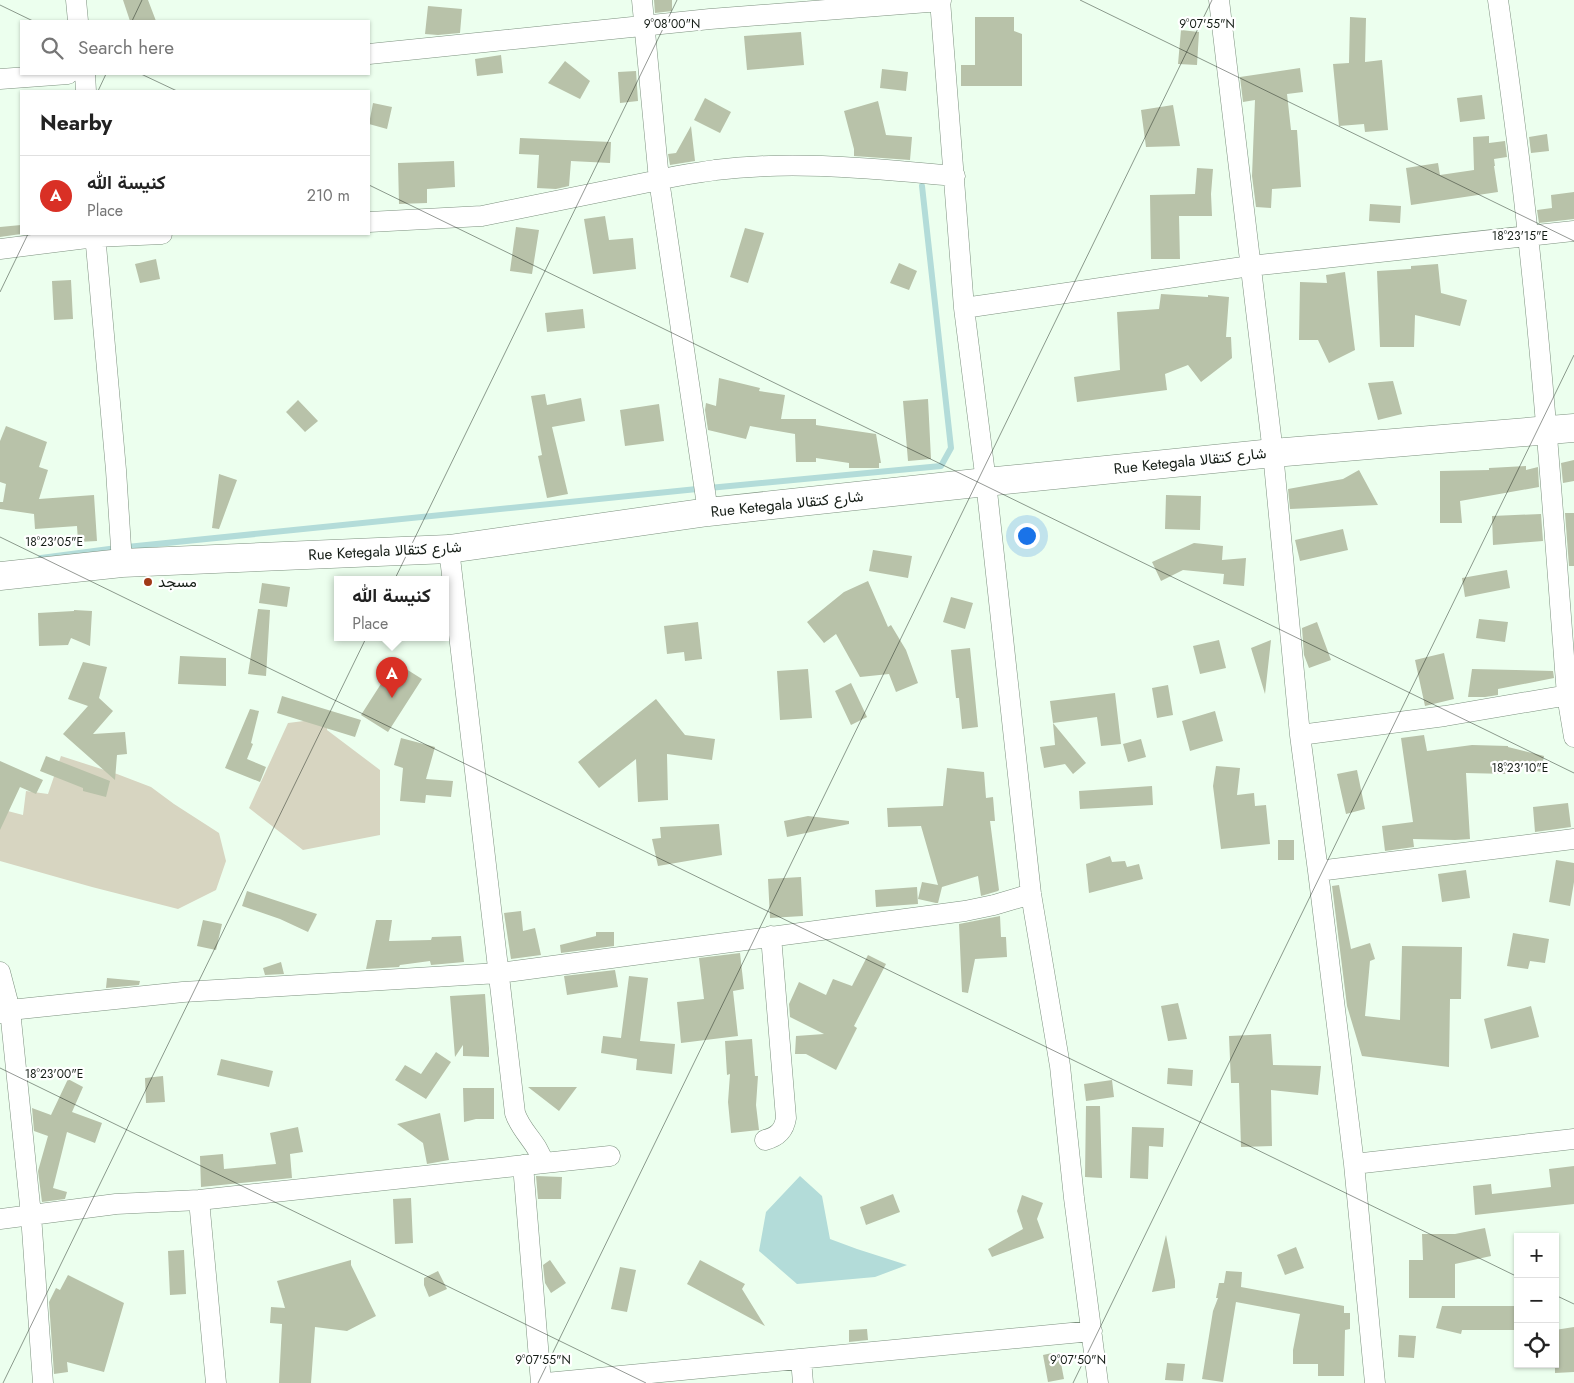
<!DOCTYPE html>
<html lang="en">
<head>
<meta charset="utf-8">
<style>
	body { margin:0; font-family:Jost,Vazirmatn,sans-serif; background:#f6f6f6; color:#222 }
	.controls { position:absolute; right:15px; bottom:15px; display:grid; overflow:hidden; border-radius:0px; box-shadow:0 1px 4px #0004 }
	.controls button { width:45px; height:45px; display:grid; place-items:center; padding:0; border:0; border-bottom:1px solid #e0e0e0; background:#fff; color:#222; font:25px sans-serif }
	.you { position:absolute; left:1026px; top:535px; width:18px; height:18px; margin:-12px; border:4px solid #fff; border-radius:50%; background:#1a73e8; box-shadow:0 0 0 8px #1a73e833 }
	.badge { display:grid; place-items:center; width:32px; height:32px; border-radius:50%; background:#d93025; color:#fff; font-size:16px; font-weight:700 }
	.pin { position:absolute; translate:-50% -41px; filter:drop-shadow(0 1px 2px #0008) }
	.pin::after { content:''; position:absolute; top:26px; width:18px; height:15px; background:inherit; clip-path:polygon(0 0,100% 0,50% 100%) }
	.popup { position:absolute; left:334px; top:576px; width:115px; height:65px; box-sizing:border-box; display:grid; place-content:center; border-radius:0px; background:#fff; filter:drop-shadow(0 1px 4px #0005); font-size:16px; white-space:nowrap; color:#767676 }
	.popup b { font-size:19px; color:#222 }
	.popup::after { content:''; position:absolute; left:50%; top:100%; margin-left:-10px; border:10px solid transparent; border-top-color:#fff }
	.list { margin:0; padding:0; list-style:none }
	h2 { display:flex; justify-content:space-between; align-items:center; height:65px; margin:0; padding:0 20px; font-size:21px }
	h2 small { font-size:16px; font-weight:400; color:#767676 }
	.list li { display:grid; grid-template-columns:32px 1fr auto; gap:15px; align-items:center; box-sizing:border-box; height:80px; padding:0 20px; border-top:1px solid #e0e0e0 }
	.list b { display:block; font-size:19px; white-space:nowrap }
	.list p { margin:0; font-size:16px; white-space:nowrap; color:#767676 }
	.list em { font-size:16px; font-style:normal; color:#767676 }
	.icon { flex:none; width:28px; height:28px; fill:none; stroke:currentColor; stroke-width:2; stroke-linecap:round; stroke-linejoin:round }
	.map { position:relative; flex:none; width:1574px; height:1383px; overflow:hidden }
	.search { position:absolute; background:#fff; box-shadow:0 1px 4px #0004; left:20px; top:20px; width:350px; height:55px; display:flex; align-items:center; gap:12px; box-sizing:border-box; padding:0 18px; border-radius:0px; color:#767676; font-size:19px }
	.panel { position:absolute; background:#fff; box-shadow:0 1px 4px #0004; left:20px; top:90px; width:350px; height:145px; border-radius:0px }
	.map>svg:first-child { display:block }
	.green { fill:#d7d5c1 }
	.water { fill:#b3dcd9 }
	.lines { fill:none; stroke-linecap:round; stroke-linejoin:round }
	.stream { stroke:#b3dcd9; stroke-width:6 }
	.building { fill:#b8c2a9 }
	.street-casing { stroke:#7d917f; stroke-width:21 }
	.secondary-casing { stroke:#7d917f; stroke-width:29 }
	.street { stroke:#fff; stroke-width:20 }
	.secondary { stroke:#fff; stroke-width:28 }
	.ticks { fill:none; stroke:#141c15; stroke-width:1; stroke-opacity:0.45 }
	.poi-dot { fill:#a13a18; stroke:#fff; stroke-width:2 }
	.labels { text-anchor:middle; stroke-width:4.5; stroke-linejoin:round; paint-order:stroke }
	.street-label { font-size:15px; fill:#141c15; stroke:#fff }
	.poi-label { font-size:15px; fill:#141c15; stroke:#fff; text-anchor:start }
	.ticks-label { font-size:12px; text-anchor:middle; fill:#141c15; stroke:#fff; stroke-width:4.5; stroke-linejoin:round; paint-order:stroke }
</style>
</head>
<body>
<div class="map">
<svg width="1574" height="1383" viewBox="0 0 1574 1383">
	<rect width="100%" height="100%" fill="#ecffee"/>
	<!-- green -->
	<path class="green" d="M328 718 327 730 380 770V835L303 850 249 808 288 723Z
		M61 756 117 774 151 787 174 804 219 833 226 861 216 890 178 909 92 887 0 861V809L23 815 26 791 48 794Z"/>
	<!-- water -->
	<path class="water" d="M800 1176 822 1196 830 1239 857 1249 907 1265 875 1277 797 1284 759 1251 766 1212Z"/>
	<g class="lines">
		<!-- stream -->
		<path class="stream" d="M709 488 941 466 951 448 922 186
			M127 547 697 489
			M41 558 117 548"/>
	</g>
	<!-- building -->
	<path class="building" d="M123 0H148L156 21H130Z
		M654 0H672V11L655 13Z
		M428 6 462 9 460 33 438 35 425 34Z
		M975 17H1014V31L1022 34V86H961V65H975Z
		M1350 17 1366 18 1365 62 1382 60 1388 130 1365 132 1364 124 1339 126 1333 64 1349 63Z
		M1181 30 1199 32 1197 65 1178 64Z
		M801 32 804 65 747 70 744 36Z
		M501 55 503 73 477 76 475 59Z
		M565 61 590 81 580 99 548 83Z
		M1300 68 1303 92 1287 94 1291 130H1297L1301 187 1272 189 1271 208 1256 207 1252 176 1255 100 1243 102 1240 77Z
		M882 69 908 72 906 91 880 88Z
		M636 71 638 101 620 103 618 72Z
		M1482 95 1485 119 1460 122 1457 98Z
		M705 98 731 112 720 133 694 120Z
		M878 101 886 135 912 137 910 160 854 156V149L844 111Z
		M373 103 392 107 387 129 369 124Z
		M1173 105 1180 146 1146 147 1141 110Z
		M691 126 695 161 670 165 668 154 676 153Z
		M1547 134 1549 151 1531 153 1529 137Z
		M1489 136V143L1505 141 1507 157 1494 159 1495 166H1494L1498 192 1411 205 1406 168 1438 163 1440 175 1474 170 1473 137Z
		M520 138 611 142 610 163 571 161 569 186 556 189 537 188 539 155 519 154Z
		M454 161 455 187 427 189V203L399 204 398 163Z
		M1197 168 1213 169 1211 194 1212 216H1179L1180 259H1151L1150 195 1195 194Z
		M1574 192V219L1539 223 1537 210 1552 208 1551 195Z
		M1370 204 1401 206 1400 223 1369 221Z
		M605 216 609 240 633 238 636 269 593 274 584 219Z
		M21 225V234L0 237V227Z
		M516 227 539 230 532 274 510 271Z
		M745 228 764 233 748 283 730 277Z
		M156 259 160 279 140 283 135 264Z
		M899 263 917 271 909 290 890 283Z
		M1438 264 1441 293 1467 300 1460 326 1415 315 1414 347H1380L1377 271 1411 269V266Z
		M1345 272 1355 350 1329 363 1318 340H1299L1300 282 1327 283 1326 275Z
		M71 280 73 319 54 320 52 281Z
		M1161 294 1208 297V295L1229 297 1226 337H1231L1232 358 1201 382 1188 365 1165 374 1167 390 1077 402 1074 377 1120 370 1117 312 1159 309Z
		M583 309 585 328 547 332 545 313Z
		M719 378 760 388 759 391 785 395 781 419H816V425L876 434 881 463H879V468H849V463L816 458V462H796L795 434 750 426 746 439 708 430 705 410 706 403 716 406Z
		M1393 381 1402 414 1378 420 1368 383Z
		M545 394 547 405 581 398 585 421 552 427 568 494 547 498 538 456 542 455 531 396Z
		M928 399 931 459 908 461 903 401Z
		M298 400 318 421 305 432 286 412Z
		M659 404 664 441 625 446 620 410Z
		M6 426 47 442 39 467 48 470 39 499 94 495 97 541 78 542 77 526 35 529 34 514 0 509V502H3L6 484 0 482V441Z
		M1574 460V481L1563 483 1561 463Z
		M1526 466V470L1538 467 1539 487 1460 501 1462 523H1440V471L1489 470V468Z
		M1359 470 1378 505 1290 509 1288 489 1343 479Z
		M219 474 237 480 219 529 212 528Z
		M1166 495 1201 496 1200 530 1165 529Z
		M1565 513H1574V566H1569Z
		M1541 514 1543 541 1493 545 1492 516Z
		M1343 529 1348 550 1300 561 1295 540Z
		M1194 543 1223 546 1222 560 1246 558 1244 586 1223 584 1224 574 1183 570 1161 581 1152 562Z
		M873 550 912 556 908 578 869 571Z
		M1507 570 1510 588 1465 597 1462 578Z
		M868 581 888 627 891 625 906 650 918 683 896 692 889 674 860 677 836 634 824 643 807 622 844 592Z
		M262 583 290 587 287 607 259 603Z
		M951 597 973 603 965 629 943 622Z
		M258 609 270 610 266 676 248 674Z
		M74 610 92 611 90 646 71 638 68 645 39 646 38 613 74 611Z
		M1479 619 1508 622 1505 642 1476 638Z
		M698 622 702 659 685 661 684 652 667 654 664 626Z
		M1317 622 1331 660 1309 668 1304 655 1302 628Z
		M1219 640 1226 668 1200 674 1193 646Z
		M1271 640 1265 694 1251 648Z
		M970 648 978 727 962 729 959 698H956L951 650Z
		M1444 653 1454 699 1425 706 1415 660Z
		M180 656 226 658V686L178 684Z
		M83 662 107 667 99 698 113 711 93 734 125 732 127 754 117 755 115 780 63 734 88 706 68 699Z
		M395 662 422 679 388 732 361 715Z
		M808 669 812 718 780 720 777 671Z
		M1472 669 1553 671 1554 678 1498 689V695L1485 697H1468Z
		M851 683 867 717 851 725 835 691Z
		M1168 685 1173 715 1157 718 1152 688Z
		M1115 693 1121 744 1101 746 1097 717 1053 723 1050 701Z
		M282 696 361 720 355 737 277 713Z
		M656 699 685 735 715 739 712 760 667 754 668 800 638 802 636 759 599 788 578 762Z
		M250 709 259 711 251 743 253 744 247 759 266 767 260 782 225 768Z
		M1215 711 1223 741 1190 751 1182 721Z
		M1053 723 1086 763 1073 774 1065 764 1044 768 1040 747 1055 745Z
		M1424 735 1427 751 1472 745 1508 746V747L1544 756 1541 772 1508 764V774L1466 773 1470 839 1455 840 1413 839 1414 847 1385 851 1382 826 1413 822 1401 738Z
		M401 738 435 747 426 779 453 781 451 797 426 795 425 803 400 801 403 768 394 765Z
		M1141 739 1146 757 1128 762 1123 744Z
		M46 756 110 781 106 797 83 791V788L40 771Z
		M0 761 43 780 36 794 20 787 0 830Z
		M1216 766 1240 768 1237 795 1254 793 1255 806 1266 805 1270 844 1221 849 1213 786Z
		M947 768 984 772 986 798 993 797 995 821H990L999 890 998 891 981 896 978 876 942 887 938 903H936L918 899 922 882 938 885 921 826 888 827 887 808 943 806Z
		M1357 770 1365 809 1346 814 1337 774Z
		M1152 786 1153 805 1080 809 1079 791Z
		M1568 803 1571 827 1535 832 1533 807Z
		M808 816 849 821V824L787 837 784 821Z
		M719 824 722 855 658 866 652 839 661 838 660 827Z
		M1278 840H1294V860H1278Z
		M1110 856 1112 862 1125 861 1127 867 1139 864 1143 879 1089 893 1086 864Z
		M1556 860 1574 863V882L1570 906 1549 902Z
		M1466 870 1470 898 1442 902 1438 874Z
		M801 877 803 916 770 918 768 879Z
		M1339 885 1351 949 1370 943 1375 959 1370 961 1365 1016 1400 1020 1402 946 1462 947 1461 999H1450L1449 1067 1362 1056 1347 1006 1332 886Z
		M917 887 918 904 876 907 875 890Z
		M247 891 317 914 308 932 280 919 242 906Z
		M521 911 523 931 535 928 541 955 511 959 504 913Z
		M1000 916 1001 937H1006L1007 957 975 959 968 993 962 992 959 924Z
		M203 920 222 924 216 950 197 946Z
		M376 920H392L389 941 431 940 432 937 461 936 464 962 431 965 430 961 400 965 399 967 366 969Z
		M596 932H614V946L561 953 560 945 596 936Z
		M1513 933 1549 939 1545 963 1530 961 1528 969 1507 966Z
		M740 953 744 989 733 991 738 1036 681 1043 677 1002 704 999 699 958Z
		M868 955 886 964 854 1026 857 1028 836 1070 806 1054H795L796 1036 824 1034 790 1017 789 1004 799 982 826 995 833 979 852 986Z
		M281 962 284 974 265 975 263 968Z
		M615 970 618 987 567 995 564 976Z
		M629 976 648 978 640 1041 675 1044 672 1074 636 1070 637 1059 601 1053 603 1036 621 1038Z
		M107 978 140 981 139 985 106 988Z
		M485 994 489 1048V1057L463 1056V1045L455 1057 450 996Z
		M1178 1003 1187 1039 1168 1041 1161 1006Z
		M1531 1006 1539 1037 1491 1049 1484 1019Z
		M1271 1034 1273 1065 1321 1066 1318 1095 1271 1090 1272 1146 1241 1147 1239 1083H1231L1229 1036Z
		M752 1039 755 1076H758L756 1105 759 1130 731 1133 728 1102 730 1074 727 1075 725 1041Z
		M436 1052 451 1062 426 1099 395 1080 405 1065 421 1074Z
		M221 1059 273 1071 269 1087 217 1075Z
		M1168 1068 1193 1070 1192 1086 1167 1084Z
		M163 1076 165 1102 146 1103 145 1078Z
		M68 1079 83 1087 72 1112 102 1123 95 1143 67 1132 53 1188 67 1192 65 1199 42 1202 38 1171 48 1136 34 1131 32 1108 51 1115Z
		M1112 1080 1114 1097 1086 1101 1084 1084Z
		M528 1087H577L559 1111Z
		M463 1088H494V1119H476L464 1122Z
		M1086 1106H1100L1102 1178 1085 1177Z
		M440 1113 449 1160 427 1164 423 1143 397 1124Z
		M298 1127 303 1152 290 1154 292 1178 201 1187 200 1156 223 1154 224 1169 276 1164 270 1133Z
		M1132 1127 1164 1128 1163 1147 1149 1146 1148 1179 1130 1178Z
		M1574 1166V1204L1475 1215 1473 1186 1491 1184 1492 1194 1551 1187 1549 1169Z
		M536 1176 562 1177 561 1199H538Z
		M893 1194 900 1212 866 1225 860 1207Z
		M1022 1195 1043 1203 1037 1219 1044 1238 992 1257 988 1249 1023 1229 1017 1211Z
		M411 1198 413 1243 395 1244 393 1199Z
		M1485 1228 1491 1256 1455 1264V1298H1409V1260H1423L1422 1234H1455Z
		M1166 1235 1175 1281V1288L1152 1292Z
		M1296 1247 1304 1268 1285 1275 1277 1255Z
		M184 1250 186 1294 170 1295 168 1251Z
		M351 1260V1265L376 1316 347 1331 315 1327 311 1383H279L282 1324 270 1323 271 1307 285 1308 277 1281Z
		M550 1260 566 1283 551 1293 545 1283 543 1265Z
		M700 1260 745 1284 742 1289 765 1326 687 1284Z
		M620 1267 636 1270 627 1312 611 1309Z
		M438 1271 447 1289 429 1297 424 1285V1278Z
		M1226 1271 1242 1272 1241 1287 1344 1306V1313H1350V1329L1345 1330 1344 1376H1318V1364H1293V1350L1300 1314 1236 1302 1223 1382 1202 1379 1213 1311 1218 1298H1216L1219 1283H1224Z
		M68 1275 124 1303 104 1372 67 1362 68 1372 54 1374 49 1302 56 1288 60 1290Z
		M1442 1306H1518V1330H1462L1461 1334 1436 1328Z
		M1574 1327V1372L1555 1373V1330Z
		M867 1329 868 1340 849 1342V1330Z
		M1399 1335 1416 1336 1414 1358 1398 1357Z
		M1052 1353H1059L1064 1379 1048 1382 1043 1355Z
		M1167 1363 1185 1364 1183 1381 1165 1380Z"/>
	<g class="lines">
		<!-- street casing -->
		<g class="street-casing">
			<path id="street" d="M76 0 78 21
				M642 0 659 180 708 512
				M940 0 964 308 986 482 1031 894 1060 1066 1074 1198 1098 1383
				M1219 0 1273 453 1300 735 1318 871 1354 1164 1375 1383
				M1498 0C1509 78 1520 157 1528 236 1545 389 1555 542 1567 695L1574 737
				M369 54 710 19 941 1
				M85 74 86 91
				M0 79 68 74
				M369 222 482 216 659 180C677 175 696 173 715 170 796 160 874 169 955 176
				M95 234 116 470 122 563
				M0 249 95 237 162 234
				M964 308 1250 266 1574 231
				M449 549 515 1113C521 1132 538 1143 543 1162
				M1300 735 1445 716 1574 694
				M1318 871 1574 839
				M0 972 10 1010 31 1215 43 1383
				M0 1013 10 1010 183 992 499 973 965 911 994 905 1031 894
				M765 1140C777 1137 784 1131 786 1118L771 936
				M1354 1164 1574 1139
				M523 1165 541 1383
				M199 1200 216 1383
				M0 1219 116 1204 199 1200 610 1156
				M801 1359 803 1383
				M546 1383 1092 1331"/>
		</g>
		<!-- secondary casing -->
		<g class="secondary-casing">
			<path id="secondary" d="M0 576 122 563 449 549 708 512 986 482 1273 453 1574 428"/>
		</g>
		<!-- street -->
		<use href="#street" class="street"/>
		<!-- secondary -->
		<use href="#secondary" class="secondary"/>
	</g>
	<!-- ticks -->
	<path class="ticks" d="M1080 0 1574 241M0 5 33 21M132 21 142 0M141 74 177 91M98 91 106 74M369 185 1574 773M0 292 28 234M0 537 1518 1277M0 1068 646 1383M1555 1295 1574 1304M3 1383 677 0M538 1383 1212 0M1073 1383 1574 355"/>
	<!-- markers -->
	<circle class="poi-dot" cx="148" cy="582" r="5"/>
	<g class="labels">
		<!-- street labels -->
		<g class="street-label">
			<text transform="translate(1190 461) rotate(-6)" y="5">Rue Ketegala شارع كتقالا</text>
			<text transform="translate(787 504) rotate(-6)" y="5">Rue Ketegala شارع كتقالا</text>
			<text transform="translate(385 551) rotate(-3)" y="5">Rue Ketegala شارع كتقالا</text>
		</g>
		<!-- poi labels -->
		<g class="poi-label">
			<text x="158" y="587">مسجد</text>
		</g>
	</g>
	<g class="ticks-label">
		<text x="672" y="28">9°08'00"N</text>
		<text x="1207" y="28">9°07'55"N</text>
		<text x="1520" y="240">18°23'15"E</text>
		<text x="54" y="546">18°23'05"E</text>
		<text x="1520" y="772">18°23'10"E</text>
		<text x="54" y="1078">18°23'00"E</text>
		<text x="543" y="1364">9°07'55"N</text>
		<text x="1078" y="1364">9°07'50"N</text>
	</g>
</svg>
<div class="controls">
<button>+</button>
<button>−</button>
<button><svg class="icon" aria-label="locate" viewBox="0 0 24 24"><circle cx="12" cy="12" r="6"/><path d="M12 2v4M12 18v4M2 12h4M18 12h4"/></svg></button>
</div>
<div class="you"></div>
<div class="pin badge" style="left:392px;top:698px">A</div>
<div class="popup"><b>كنيسة الله</b>Place</div>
<div class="search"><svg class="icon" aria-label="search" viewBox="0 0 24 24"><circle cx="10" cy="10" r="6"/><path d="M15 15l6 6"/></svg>Search here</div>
<section class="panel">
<h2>Nearby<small></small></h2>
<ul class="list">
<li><span class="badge">A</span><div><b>كنيسة الله</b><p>Place</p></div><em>210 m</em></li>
</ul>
</section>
</div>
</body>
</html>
